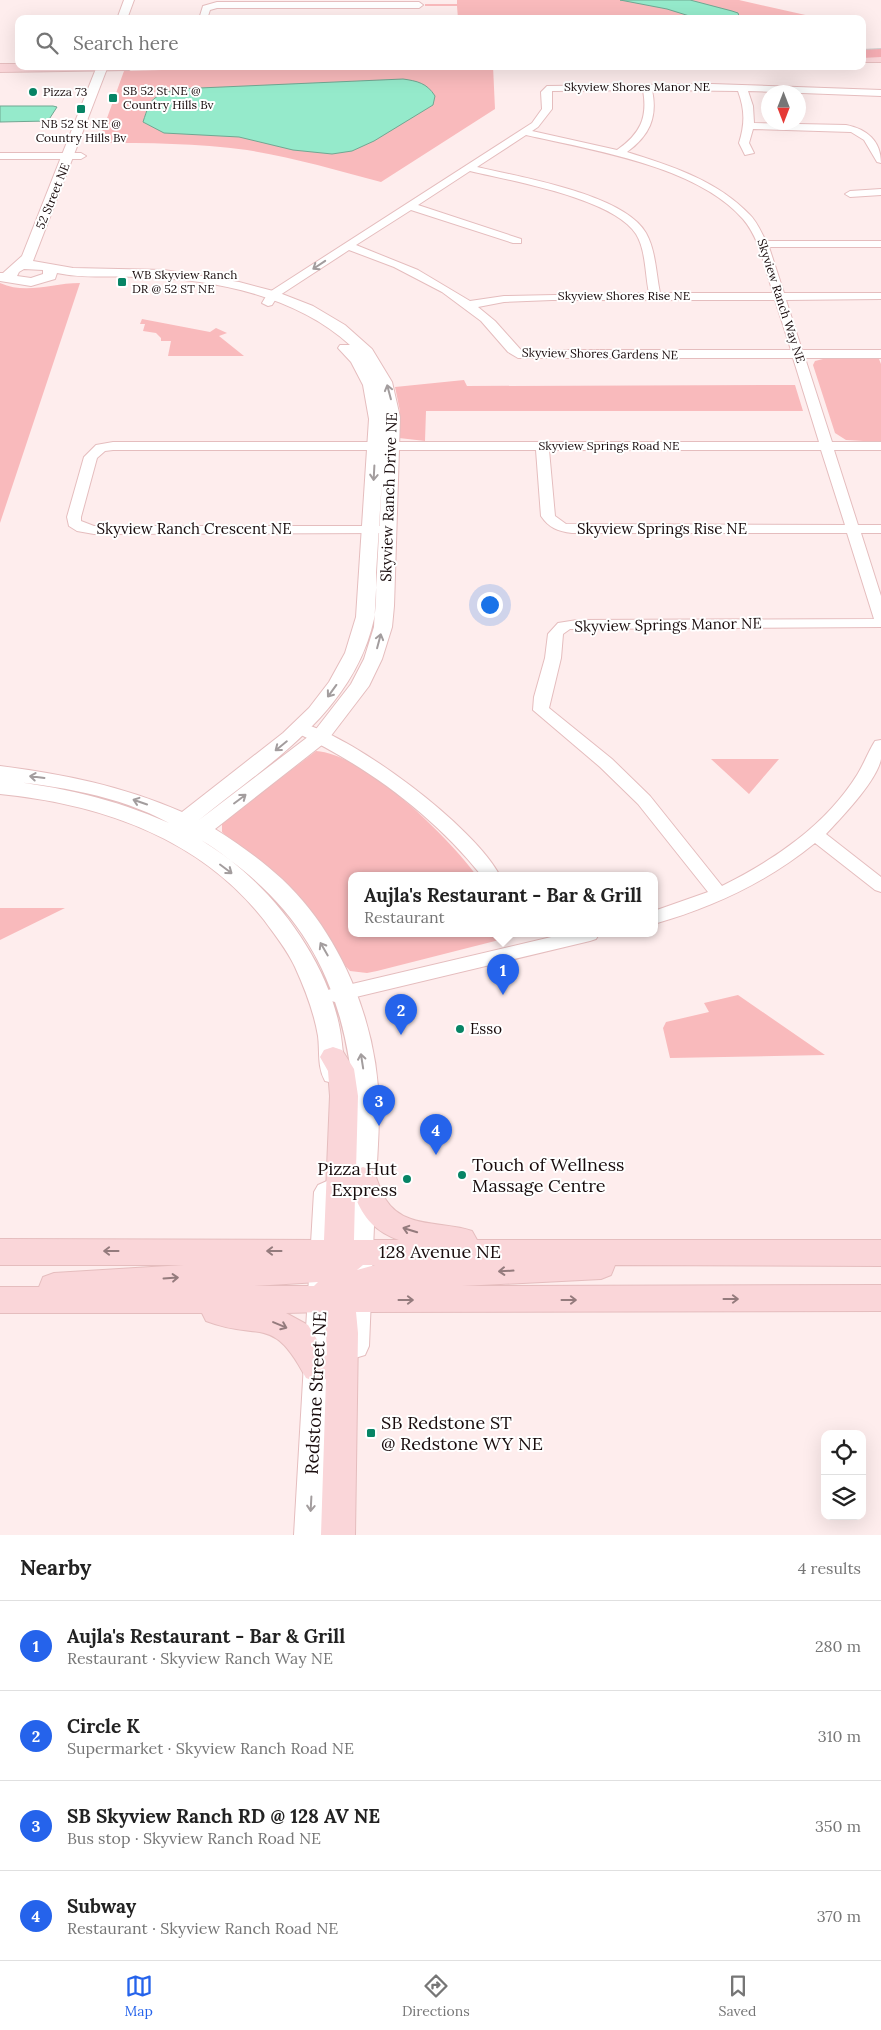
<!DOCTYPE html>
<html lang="en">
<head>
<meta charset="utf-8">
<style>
	body { margin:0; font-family:Lora,serif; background:#f6f6f6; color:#222 }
	.controls { position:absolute; right:15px; bottom:15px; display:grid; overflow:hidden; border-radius:10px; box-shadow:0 5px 20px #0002 }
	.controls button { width:45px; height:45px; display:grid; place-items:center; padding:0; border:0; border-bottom:1px solid #e0e0e0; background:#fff; color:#222; font:25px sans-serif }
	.compass { position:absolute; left:761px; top:85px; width:45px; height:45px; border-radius:50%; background:#fff; box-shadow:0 5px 20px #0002; rotate:180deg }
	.you { position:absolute; left:489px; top:604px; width:18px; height:18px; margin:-12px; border:4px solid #fff; border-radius:50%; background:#1a73e8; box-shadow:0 0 0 8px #1a73e833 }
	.badge { display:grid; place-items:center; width:32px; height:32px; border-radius:50%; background:#2563eb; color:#fff; font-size:16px; font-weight:700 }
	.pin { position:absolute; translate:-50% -41px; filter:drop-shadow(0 1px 2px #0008) }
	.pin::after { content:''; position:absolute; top:26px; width:18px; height:15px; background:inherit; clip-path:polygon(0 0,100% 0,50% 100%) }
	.popup { position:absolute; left:348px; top:872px; width:310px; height:65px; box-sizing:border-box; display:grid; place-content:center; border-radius:10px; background:#fff; filter:drop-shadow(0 1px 4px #0005); font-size:16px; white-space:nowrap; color:#767676 }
	.popup b { font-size:19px; color:#222 }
	.popup::after { content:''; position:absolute; left:50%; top:100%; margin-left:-10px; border:10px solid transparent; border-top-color:#fff }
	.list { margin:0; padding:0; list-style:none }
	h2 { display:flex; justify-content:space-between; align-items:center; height:65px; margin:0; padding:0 20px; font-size:21px }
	h2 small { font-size:16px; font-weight:400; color:#767676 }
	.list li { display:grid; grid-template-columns:32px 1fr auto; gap:15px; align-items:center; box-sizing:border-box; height:90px; padding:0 20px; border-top:1px solid #e0e0e0 }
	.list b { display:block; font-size:19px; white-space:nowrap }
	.list p { margin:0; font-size:16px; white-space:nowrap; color:#767676 }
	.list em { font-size:16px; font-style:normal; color:#767676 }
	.icon { flex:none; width:28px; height:28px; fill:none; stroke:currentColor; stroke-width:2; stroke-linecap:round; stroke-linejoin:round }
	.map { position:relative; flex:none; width:881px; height:1535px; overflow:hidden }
	.search { position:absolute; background:#fff; box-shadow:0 5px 20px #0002; left:15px; right:15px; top:15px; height:55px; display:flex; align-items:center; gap:12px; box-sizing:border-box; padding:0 18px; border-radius:10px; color:#767676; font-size:19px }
	.sheet { height:425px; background:#fff }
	nav { display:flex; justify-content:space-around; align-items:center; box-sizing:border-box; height:70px; border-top:1px solid #e0e0e0; background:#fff; font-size:14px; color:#767676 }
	nav a { display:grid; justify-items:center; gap:2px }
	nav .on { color:#2563eb }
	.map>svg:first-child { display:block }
	.green { fill:#f9babc }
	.water { fill:#95eacb; stroke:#70a792 }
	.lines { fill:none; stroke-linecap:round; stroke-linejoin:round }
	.minor-casing { stroke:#e5bdbe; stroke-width:2 }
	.tertiary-casing { stroke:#e5bdbe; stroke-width:2 }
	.secondary-casing { stroke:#e5bdbe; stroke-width:2 }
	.primary-casing { stroke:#d1cece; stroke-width:2 }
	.minor { fill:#fff; fill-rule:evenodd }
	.tertiary { fill:#fff; fill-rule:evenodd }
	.secondary { fill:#fad6d9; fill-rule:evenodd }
	.primary { fill:#f5adb3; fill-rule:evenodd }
	.oneway { stroke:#a39d9e }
	.oneway2 { stroke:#947b7d }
	.poi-dot { fill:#078465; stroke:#fff; stroke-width:2 }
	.labels { text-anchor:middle; stroke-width:4; stroke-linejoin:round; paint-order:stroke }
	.far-street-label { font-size:12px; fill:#180b0c; stroke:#fff }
	.far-poi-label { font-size:12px; fill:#180b0c; stroke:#fff; text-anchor:start }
	.street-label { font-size:15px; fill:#180b0c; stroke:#fff }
	.poi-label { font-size:15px; fill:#180b0c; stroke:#fff; text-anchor:start }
	.near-poi-label { font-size:18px; fill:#180b0c; stroke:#fff; text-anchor:start }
	.near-street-label { font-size:18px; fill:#180b0c; stroke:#fff }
</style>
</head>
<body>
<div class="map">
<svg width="881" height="1535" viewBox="0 0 881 1535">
	<rect width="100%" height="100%" fill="#feeded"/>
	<!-- green -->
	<path class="green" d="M457 0H739L810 16 807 19H458L457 6H425V4H457Z
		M319 66H493L495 109 381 182C336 170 292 157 247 150 197 143 148 143 98 143L124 71Z
		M0 283C27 295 51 283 80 283L0 523Z
		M142 319 210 332 216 328 227 333 219 336 244 356H168L171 341H161V338L156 333 143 331 145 324H140Z
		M823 359H879L881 364V442L846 440 835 433 813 365 815 361Z
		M464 380 467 386 795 385 803 411H426L425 441 399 438 400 411 395 387Z
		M316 751C365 754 448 837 477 876H352V934H508L503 939 377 971 367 973 350 971 222 832V823Z
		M711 759H779L749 794Z
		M0 908H65L0 940Z
		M738 995 825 1055 670 1058 663 1028 666 1022 709 1012 704 1003Z"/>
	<!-- water -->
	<path class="water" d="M620 0H690L732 11 738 13 739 16 699 19 667 9Z
		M403 79C417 81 427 83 435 96L433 105 374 141 352 151 332 154 293 150 239 137 164 133 143 122C151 97 152 97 177 89Z
		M0 106H53L57 107 48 121 0 122Z"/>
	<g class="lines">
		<!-- minor casing -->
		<g class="minor-casing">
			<path id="minor" d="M217 2H419L423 5 419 8H217L210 10 207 19H199L203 6Z
				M712 84 881 90V96L748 91 753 106 754 123 846 125C867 129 881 141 881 163L877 162 864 140 851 132 753 129 749 143 754 153 745 155 739 143C745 124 745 110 738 91L652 90C658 118 649 136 627 152 671 166 717 180 750 215 757 222 761 232 766 241H881V247H769L784 293H881V299L786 300 802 350H881V358H805L832 442H881V450H834L858 525H881V533H861L881 596V627L570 629 563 634 561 658 549 708 612 759 650 796 722 886C774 860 825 826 857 775 864 764 868 752 875 741L881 740C881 746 881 753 881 759 877 781 841 818 826 834L881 877V892L875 890 815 843C767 882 714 907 654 924V911L708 892 638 804 600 767 533 710 534 697 545 658 548 634 558 623 577 620 874 619 847 533H572C558 531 549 528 541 516L536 450H113L105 451 97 458 81 517V521L94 526H388L390 529 383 533 94 534 77 531 69 526 67 517 84 457 96 445 113 442H819L793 358H518L508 352 481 321 442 292 394 267 349 250 277 297 272 305 268 306 262 303 268 293 532 123 542 109 541 92 547 86ZM643 90C648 118 640 134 617 150L532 131 538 127 552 109V91ZM526 135C592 150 697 166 743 219 760 239 765 268 773 293H660C656 274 656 251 646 233 624 194 519 177 477 167ZM470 171C511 181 613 198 636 234 646 250 645 275 649 293L504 296 470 301 418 270 356 245 411 210 513 243H521V239L418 205ZM552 300H775L791 350H521L495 321 478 307 504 302ZM549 450H821L845 525 566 524 555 516Z
				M0 153H81L86 156 81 159H0Z
				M881 189V195L850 197 845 194 850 191Z
				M301 723C355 737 475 827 500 876H482C431 813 368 767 295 732L293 728 295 724Z
				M564 934H599L596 939 590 941 335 1002 328 1000 326 995 328 990 335 988Z"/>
		</g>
		<!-- tertiary casing -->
		<g class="tertiary-casing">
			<path id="tertiary" d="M124 0H134L127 19H117Z
				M97 66H108L33 261 73 268 164 270 239 282 277 292 313 306 345 325 372 349 392 382 400 417 394 606 392 627 382 659 369 686 327 741 215 829C239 844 261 860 282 879 343 936 379 1028 379 1111 379 1141 376 1172 375 1202 373 1250 371 1298 369 1346L365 1355 355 1358 345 1355 341 1346 355 1110C346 987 307 907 201 840 269 880 334 964 342 1044 343 1056 347 1070 341 1081L333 1083 325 1081C317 1067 320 1051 318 1036 314 1012 305 989 295 967 287 950 275 935 264 920 200 838 100 804 0 794V780C58 786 115 799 169 823 118 795 57 786 0 780V766C63 774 123 786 182 812L283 733 309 708 329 682 345 653 356 617 369 419 363 385 351 362 338 348 340 345H350C295 295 212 279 140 277 113 275 84 279 57 273L55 279 31 286 0 281V273H3L22 256ZM24 269 43 270V274L31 278 17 276 19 272ZM382 479 374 627 364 659 351 684 313 733 199 820C269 763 353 713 374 619 377 604 376 588 376 573 378 542 380 510 382 479Z
				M327 1181 336 1185 340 1192 324 1535H294L314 1192 318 1185Z"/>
		</g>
		<!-- secondary casing -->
		<g class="secondary-casing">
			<path id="secondary" d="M862 54H881V62H862Z
				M0 64H19V66H135L129 70 0 72Z
				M333 1047 342 1050 354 1069 358 1096 356 1170 363 1167 373 1171C378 1180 380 1191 386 1200 404 1229 444 1221 472 1231L477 1240H881V1266L615 1265 611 1275 601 1279 462 1286 881 1285V1311L356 1312 358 1333 355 1535H321L326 1379 317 1382 306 1378C272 1313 261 1342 206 1321L202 1313H0V1287H39L43 1277 54 1273 184 1265H0V1239L324 1240 330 1096 328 1071 320 1057 324 1050ZM355 1196C363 1218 376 1232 399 1240H354ZM363 1265H375L357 1270ZM318 1282 314 1286H254ZM325 1312 327 1356 308 1325 286 1313Z"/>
		</g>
		<!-- primary casing -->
		<g class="primary-casing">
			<path id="primary" d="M881 49V57L862 58V50Z"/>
		</g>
		<!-- minor -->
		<use href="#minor" class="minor"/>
		<!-- tertiary -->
		<use href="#tertiary" class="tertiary"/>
		<!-- secondary -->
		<use href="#secondary" class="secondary"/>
		<!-- primary -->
		<use href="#primary" class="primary"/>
	</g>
	<!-- one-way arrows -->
	<defs><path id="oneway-shaft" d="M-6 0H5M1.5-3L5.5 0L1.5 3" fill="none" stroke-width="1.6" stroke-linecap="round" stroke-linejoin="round" transform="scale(1.25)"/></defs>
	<g class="oneway">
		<use href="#oneway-shaft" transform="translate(319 265) rotate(146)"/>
		<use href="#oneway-shaft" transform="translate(389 392) rotate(-105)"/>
		<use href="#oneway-shaft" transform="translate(374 473) rotate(93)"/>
		<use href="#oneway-shaft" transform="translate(379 641) rotate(-75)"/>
		<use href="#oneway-shaft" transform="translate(332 691) rotate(126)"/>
		<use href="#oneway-shaft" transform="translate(281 746) rotate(141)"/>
		<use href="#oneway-shaft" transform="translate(37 777) rotate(-173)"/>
		<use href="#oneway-shaft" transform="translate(240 799) rotate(-37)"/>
		<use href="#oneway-shaft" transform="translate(140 802) rotate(-161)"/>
		<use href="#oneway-shaft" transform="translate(226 869) rotate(37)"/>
		<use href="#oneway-shaft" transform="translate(324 949) rotate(-120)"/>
		<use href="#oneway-shaft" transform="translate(362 1061) rotate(-99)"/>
		<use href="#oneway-shaft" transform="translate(311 1504) rotate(93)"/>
	</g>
	<g class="oneway2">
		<use href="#oneway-shaft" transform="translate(410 1230) rotate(-163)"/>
		<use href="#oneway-shaft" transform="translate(111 1251) rotate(180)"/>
		<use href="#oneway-shaft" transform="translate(274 1251) rotate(180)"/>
		<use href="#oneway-shaft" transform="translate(506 1271) rotate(177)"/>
		<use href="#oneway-shaft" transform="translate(171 1278) rotate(-4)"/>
		<use href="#oneway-shaft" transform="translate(731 1299)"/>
		<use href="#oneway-shaft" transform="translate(406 1300)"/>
		<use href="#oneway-shaft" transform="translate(569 1300)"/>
		<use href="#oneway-shaft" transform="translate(280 1325) rotate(23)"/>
	</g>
	<!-- markers -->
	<g class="poi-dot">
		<circle cx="33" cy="92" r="5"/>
		<rect x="108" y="93" width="10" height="10" rx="2.5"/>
		<rect x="76" y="104" width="10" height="10" rx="2.5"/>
		<rect x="117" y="277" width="10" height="10" rx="2.5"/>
		<circle cx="460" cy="1029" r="5"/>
		<circle cx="462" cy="1175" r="5"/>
		<circle cx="407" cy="1179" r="5"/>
		<rect x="366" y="1428" width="10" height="10" rx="2.5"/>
	</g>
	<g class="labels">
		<!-- far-street labels -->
		<g class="far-street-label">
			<text x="637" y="91">Skyview Shores Manor NE</text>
			<text transform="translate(53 196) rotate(-68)" y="4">52 Street NE</text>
			<text x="624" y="300">Skyview Shores Rise NE</text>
			<text transform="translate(781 301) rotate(72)" y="4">Skyview Ranch Way NE</text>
			<text transform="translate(600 354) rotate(1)" y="4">Skyview Shores Gardens NE</text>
			<text x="609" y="450">Skyview Springs Road NE</text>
		</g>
		<!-- far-poi labels -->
		<g class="far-poi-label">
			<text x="123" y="95">SB 52 St NE @<tspan x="123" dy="14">Country Hills Bv</tspan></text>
			<text x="43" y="96">Pizza 73</text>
			<text x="81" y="128" text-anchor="middle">NB 52 St NE @<tspan x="81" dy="14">Country Hills Bv</tspan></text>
			<text x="132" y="279">WB Skyview Ranch<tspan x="132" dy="14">DR @ 52 ST NE</tspan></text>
		</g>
		<!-- street labels -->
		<g class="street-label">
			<text transform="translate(389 497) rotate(-88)" y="5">Skyview Ranch Drive NE</text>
			<text x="194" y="534">Skyview Ranch Crescent NE</text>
			<text x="662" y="534">Skyview Springs Rise NE</text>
			<text transform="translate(668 625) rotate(-1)" y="5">Skyview Springs Manor NE</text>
		</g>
		<!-- poi labels -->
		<g class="poi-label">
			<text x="470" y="1034">Esso</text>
		</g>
		<!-- near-poi labels -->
		<g class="near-poi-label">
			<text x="472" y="1171">Touch of Wellness<tspan x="472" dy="21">Massage Centre</tspan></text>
			<text x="397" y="1175" text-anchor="end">Pizza Hut<tspan x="397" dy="21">Express</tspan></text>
			<text x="381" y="1429">SB Redstone ST<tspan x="381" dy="21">@ Redstone WY NE</tspan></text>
		</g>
		<!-- near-street labels -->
		<g class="near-street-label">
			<text x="440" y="1258">128 Avenue NE</text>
			<text transform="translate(316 1393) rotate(-87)" y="6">Redstone Street NE</text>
		</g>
	</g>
</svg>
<div class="controls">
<button><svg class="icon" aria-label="locate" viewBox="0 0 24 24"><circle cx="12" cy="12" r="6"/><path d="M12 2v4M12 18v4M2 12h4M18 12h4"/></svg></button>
<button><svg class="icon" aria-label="layers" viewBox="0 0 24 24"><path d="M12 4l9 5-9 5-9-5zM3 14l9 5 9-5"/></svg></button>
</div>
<svg class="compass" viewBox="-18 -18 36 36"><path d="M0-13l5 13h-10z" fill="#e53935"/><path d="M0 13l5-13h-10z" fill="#767676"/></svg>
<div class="you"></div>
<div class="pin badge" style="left:503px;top:995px">1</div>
<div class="popup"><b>Aujla's Restaurant - Bar &amp; Grill</b>Restaurant</div>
<div class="pin badge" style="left:401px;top:1035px">2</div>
<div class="pin badge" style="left:379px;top:1126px">3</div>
<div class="pin badge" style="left:436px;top:1155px">4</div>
<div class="search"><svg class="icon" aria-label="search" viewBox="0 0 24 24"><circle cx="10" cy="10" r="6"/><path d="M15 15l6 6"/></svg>Search here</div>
</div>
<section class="sheet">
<h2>Nearby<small>4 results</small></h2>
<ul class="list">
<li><span class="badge">1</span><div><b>Aujla's Restaurant - Bar &amp; Grill</b><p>Restaurant · Skyview Ranch Way NE</p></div><em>280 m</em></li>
<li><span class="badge">2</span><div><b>Circle K</b><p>Supermarket · Skyview Ranch Road NE</p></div><em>310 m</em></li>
<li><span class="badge">3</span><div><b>SB Skyview Ranch RD @ 128 AV NE</b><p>Bus stop · Skyview Ranch Road NE</p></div><em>350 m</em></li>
<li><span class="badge">4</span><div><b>Subway</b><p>Restaurant · Skyview Ranch Road NE</p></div><em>370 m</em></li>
</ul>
</section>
<nav>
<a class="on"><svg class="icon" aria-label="map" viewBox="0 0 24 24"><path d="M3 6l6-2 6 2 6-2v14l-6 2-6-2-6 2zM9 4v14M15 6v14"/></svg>Map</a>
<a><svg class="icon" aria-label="directions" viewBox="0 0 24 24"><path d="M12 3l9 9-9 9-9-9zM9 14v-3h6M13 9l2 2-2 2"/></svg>Directions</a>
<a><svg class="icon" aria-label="saved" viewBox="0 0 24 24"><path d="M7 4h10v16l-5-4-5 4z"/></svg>Saved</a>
</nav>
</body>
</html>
